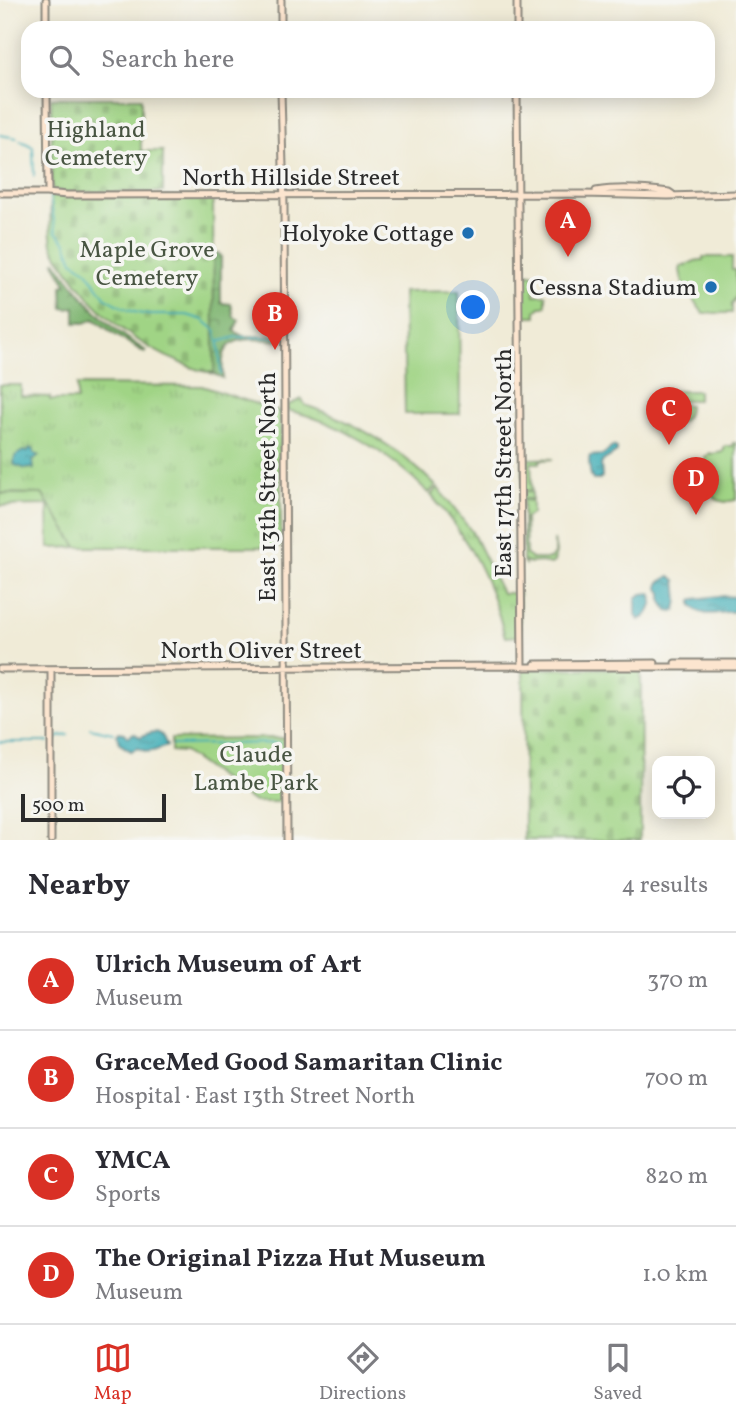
<!DOCTYPE html>
<html lang="en">
<head>
<meta charset="utf-8">
<style>
	body { margin:0; font-family:Vollkorn,serif; background:#f7f7f7; color:#2b2b33 }
	.controls { position:absolute; right:21px; bottom:21px; display:grid; overflow:hidden; border-radius:14px; box-shadow:0 4px 18px #0003 }
	.controls button { width:63px; height:63px; display:grid; place-items:center; padding:0; border:0; border-bottom:2px solid #e1e1e2; background:#fff; color:#2b2b33; font:35px sans-serif }
	.scale { position:absolute; left:21px; bottom:18px; width:145px; box-sizing:border-box; padding-left:7px; border:4px solid #2b2b2b; border-top:0; font-size:19px; line-height:24px; white-space:nowrap; color:#2b2b2b; -webkit-text-stroke:5px #f6f6f2; paint-order:stroke }
	.you { position:absolute; left:474px; top:308px; width:24px; height:24px; margin:-18px; border:5px solid #fff; border-radius:50%; background:#1a73e8; box-shadow:0 0 0 10px #1a73e833 }
	.badge { display:grid; place-items:center; width:46px; height:46px; border-radius:50%; background:#d93025; color:#fff; font-size:23px; font-weight:700 }
	.pin { position:absolute; translate:-50% -58px; filter:drop-shadow(0 2px 4px #0008) }
	.pin::after { content:''; position:absolute; top:37px; width:24px; height:21px; background:inherit; clip-path:polygon(0 0,100% 0,50% 100%) }
	.list { margin:0; padding:0; list-style:none }
	h2 { display:flex; justify-content:space-between; align-items:center; height:91px; margin:0; padding:0 28px; font-size:30px }
	h2 small { font-size:23px; font-weight:400; color:#7c7c81 }
	.list li { display:grid; grid-template-columns:46px 1fr auto; gap:21px; align-items:center; box-sizing:border-box; height:98px; padding:0 28px; border-top:2px solid #e1e1e2 }
	.list b { display:block; font-size:26px; white-space:nowrap }
	.list p { margin:0; font-size:23px; white-space:nowrap; color:#7c7c81 }
	.list em { font-size:23px; font-style:normal; color:#7c7c81 }
	.icon { flex:none; width:38px; height:38px; fill:none; stroke:currentColor; stroke-width:2; stroke-linecap:round; stroke-linejoin:round }
	.map { position:relative; flex:none; width:736px; height:840px; overflow:hidden }
	.search { position:absolute; background:#fff; box-shadow:0 4px 18px #0003; left:21px; right:21px; top:21px; height:77px; display:flex; align-items:center; gap:18px; box-sizing:border-box; padding:0 24px; border-radius:21px; color:#7c7c81; font-size:26px }
	.sheet { height:483px; background:#fff }
	nav { display:flex; justify-content:space-around; align-items:center; box-sizing:border-box; height:98px; border-top:2px solid #e1e1e2; background:#fff; font-size:19px; color:#7c7c81 }
	nav a { display:grid; justify-items:center; gap:4px }
	nav .on { color:#d93025 }
	.map>svg:first-child { display:block }
	.grass { fill:url(#grass-tufts); stroke:#668058; stroke-width:2 }
	.forest { fill:url(#forest-crowns); stroke:#56704e; stroke-width:2 }
	.cemetery { fill:url(#cemetery-stones); stroke:#668058; stroke-width:2 }
	.green { fill:#a0d485; stroke:#668058; stroke-width:2 }
	.water { fill:url(#water-ripples); stroke:#336c70; stroke-width:2 }
	.lines { fill:none; stroke-linecap:round; stroke-linejoin:round }
	.stream { stroke:#3bacb5; stroke-width:2 }
	.secondary-casing { stroke:#8e8b81; stroke-width:9 }
	.secondary { stroke:#fce5cf; stroke-width:5 }
	.poi-dot { fill:#1f6fb2; stroke:#f6f6f2; stroke-width:2.5 }
	.labels { text-anchor:middle; stroke-width:7; stroke-linejoin:round; paint-order:stroke }
	.park-label { font-size:24px; fill:#485542; stroke:#f6f6f2 }
	.street-label { font-size:24px; fill:#2b2b2b; stroke:#f6f6f2 }
	.poi-label { font-size:24px; fill:#2b2b2b; stroke:#f6f6f2; text-anchor:end }
</style>
</head>
<body>
<div class="map">
<svg width="736" height="840" viewBox="0 0 736 840">
	<defs>
		<pattern id="grass-tufts" width="24" height="20" patternUnits="userSpaceOnUse" patternTransform="scale(1.75)"><rect width="24" height="20" fill="#a0d485"/><path d="M3 7l-1-3M5 7V3M7 7l1-3M15 17l-1-3M17 17v-4M19 17l1-3" fill="none" stroke="#8ab673"/></pattern>
		<pattern id="forest-crowns" width="20" height="18" patternUnits="userSpaceOnUse" patternTransform="scale(1.75)"><rect width="20" height="18" fill="#80b672"/><path d="M2 6a3 3 0 1 1 6 0M12 15a3 3 0 1 1 6 0" fill="none" stroke="#69945e"/></pattern>
		<pattern id="cemetery-stones" width="16" height="16" patternUnits="userSpaceOnUse" patternTransform="scale(1.75)"><rect width="16" height="16" fill="#a0d485"/><path d="M2 7V4a2 2 0 0 1 4 0v3zM10 15v-3a2 2 0 0 1 4 0v3z" fill="#8ab673"/></pattern>
		<pattern id="water-ripples" width="26" height="14" patternUnits="userSpaceOnUse" patternTransform="scale(1.75)"><rect width="26" height="14" fill="#3bacb5"/><path d="M2 4q2-2 4 0t4 0M15 11q2-2 4 0t4 0" fill="none" stroke="#328c93"/></pattern>
	</defs>
	<rect width="100%" height="100%" fill="#f6f6f2"/>
	<filter id="ink" filterUnits="userSpaceOnUse"><feTurbulence type="fractalNoise" baseFrequency=".0143" numOctaves="2"/><feDisplacementMap in="SourceGraphic" scale="14" xChannelSelector="R" yChannelSelector="G"/><feConvolveMatrix kernelMatrix="1 2 1 2 8 2 1 2 1" color-interpolation-filters="sRGB"/></filter>
	<filter id="wash" filterUnits="userSpaceOnUse"><feTurbulence type="fractalNoise" baseFrequency=".00686" numOctaves="4" result="noise"/><feDisplacementMap in="SourceGraphic" scale="28" xChannelSelector="R" yChannelSelector="G"/><feGaussianBlur stdDeviation="1.57" result="paint"/><feColorMatrix in="noise" values="0 0 0 0 0 0 0 0 0 0 0 0 0 0 0 0 0 1.4 0 .05"/><feComposite in="paint" operator="in"/></filter>
	<g filter="url(#wash)">
		<rect width="100%" height="100%" fill="#f0ebd7"/>
		<!-- grass -->
		<path class="grass" d="M0 385H21V396L50 397V400H77V385L202 386 281 412V547H77L42 494 0 493Z
			M302 399 305 405C354 421 400 449 436 486L429 493C391 455 341 422 287 410L288 405Z
			M523 458C532 460 542 458 553 459L540 460V463H531L532 490 525 491 532 492V499H526L525 500 532 501V514L525 518 526 554 531 559H550L554 554V540L556 552 554 562 551 564 541 562 530 563 525 562V564L523 562Z
			M438 488 472 532 502 593H519L520 636 505 637C490 578 470 541 431 495Z"/>
		<!-- forest -->
		<path class="forest" d="M213 253H218L221 256V303L231 304 234 317 239 320 234 331 243 336H280V341C259 340 226 332 223 360 222 366 223 372 223 378L211 373 214 371Z
			M56 261C83 300 105 325 146 351L145 353 114 334 94 319 85 323H75V307L68 309 63 308 62 286 67 285 54 263Z"/>
		<!-- cemetery -->
		<path class="cemetery" d="M51 98H141V151H163V192H65L52 190Z
			M51 196 213 197 214 372C204 373 193 368 184 364 134 345 95 311 66 267 61 260 54 252 52 244 49 230 51 210 51 196Z
			M641 668 640 840H524L523 669Z"/>
		<!-- green -->
		<path class="green" d="M703 257H732V270H736V299H734V303H732V313H703C693 299 680 285 680 267 690 265 692 259 703 260Z
			M524 274H534V295H546V304L544 307H540L536 311V316H524Z
			M459 291 460 414H405L403 292Z
			M665 391H698V400H665Z
			M670 404 689 405C689 418 683 424 670 424L669 405Z
			M733 443H736V500L725 502 718 500 714 497 703 470 706 459 705 458 710 453 712 454 723 452 725 446H733Z
			M0 494H42L77 547 49 548 48 505 0 506Z
			M284 738 285 802H254L184 752 171 751V739Z"/>
		<!-- water -->
		<path class="water" d="M613 446 617 448V452L603 461 601 465 602 477 598 480H593C590 476 588 460 590 456L603 455Z
			M30 448 34 450V453L39 456 33 461 34 470 33 468 26 469 15 465 14 463 15 456 23 451 27 452Z
			M670 576 676 580 678 600 676 610 673 612 668 611 662 602V593L658 587 660 582Z
			M651 593C656 602 649 617 639 620L636 615V598L642 594Z
			M719 596 736 597V612C721 610 703 621 692 605V600L695 599Z
			M119 732 125 733 128 737 134 733 140 737C146 734 158 728 163 737 165 740 165 743 167 746 154 750 151 755 138 748L131 751 120 744 117 735Z"/>
		<g class="lines">
			<!-- stream -->
			<path class="stream" d="M0 135 17 138
				M20 140 33 147 34 176
				M50 197 56 232 66 243 73 261 87 271 105 297 124 308 138 313 148 315H187L203 320 215 330 219 343 221 374
				M218 342 236 337H278
				M90 728 113 733
				M0 742H48
				M54 742 58 737 68 735
				M172 745 279 743"/>
		</g>
	</g>
	<g filter="url(#ink)">
		<g class="lines">
			<!-- secondary casing -->
			<g class="secondary-casing">
				<path id="secondary" d="M46 0V28
					M517 0V28
					M281 28V0
					M47 91 48 193
					M281 91 284 205 287 840
					M517 91 522 666
					M596 191C619 187 646 189 669 192L672 194
					M0 193H46L67 195 583 194 668 196 736 194
					M675 663H736
					M535 664 655 663
					M0 669 516 666 526 667H736
					M51 669V840"/>
			</g>
			<!-- secondary -->
			<use href="#secondary" class="secondary"/>
		</g>
	</g>
	<!-- markers -->
	<g class="poi-dot">
		<circle cx="468" cy="233" r="7"/>
		<circle cx="711" cy="287" r="7"/>
	</g>
	<g class="labels">
		<!-- park labels -->
		<g class="park-label">
			<text x="96" y="137">Highland<tspan x="96" dy="28">Cemetery</tspan></text>
			<text x="147" y="257">Maple Grove<tspan x="147" dy="28">Cemetery</tspan></text>
			<text x="256" y="762">Claude<tspan x="256" dy="28">Lambe Park</tspan></text>
		</g>
		<!-- street labels -->
		<g class="street-label">
			<text x="291" y="185">North Hillside Street</text>
			<text transform="translate(503 463) rotate(-90)" y="8">East 17th Street North</text>
			<text transform="translate(267 487) rotate(-90)" y="8">East 13th Street North</text>
			<text x="261" y="658">North Oliver Street</text>
		</g>
		<!-- poi labels -->
		<g class="poi-label">
			<text x="454" y="241">Holyoke Cottage</text>
			<text x="697" y="295">Cessna Stadium</text>
		</g>
	</g>
</svg>
<div class="controls">
<button><svg class="icon" aria-label="locate" viewBox="0 0 24 24"><circle cx="12" cy="12" r="6"/><path d="M12 2v4M12 18v4M2 12h4M18 12h4"/></svg></button>
</div>
<div class="scale">500 m</div>
<div class="you"></div>
<div class="pin badge" style="left:568px;top:257px">A</div>
<div class="pin badge" style="left:275px;top:350px">B</div>
<div class="pin badge" style="left:669px;top:445px">C</div>
<div class="pin badge" style="left:696px;top:515px">D</div>
<div class="search"><svg class="icon" aria-label="search" viewBox="0 0 24 24"><circle cx="10" cy="10" r="6"/><path d="M15 15l6 6"/></svg>Search here</div>
</div>
<section class="sheet">
<h2>Nearby<small>4 results</small></h2>
<ul class="list">
<li><span class="badge">A</span><div><b>Ulrich Museum of Art</b><p>Museum</p></div><em>370 m</em></li>
<li><span class="badge">B</span><div><b>GraceMed Good Samaritan Clinic</b><p>Hospital · East 13th Street North</p></div><em>700 m</em></li>
<li><span class="badge">C</span><div><b>YMCA</b><p>Sports</p></div><em>820 m</em></li>
<li><span class="badge">D</span><div><b>The Original Pizza Hut Museum</b><p>Museum</p></div><em>1.0 km</em></li>
</ul>
</section>
<nav>
<a class="on"><svg class="icon" aria-label="map" viewBox="0 0 24 24"><path d="M3 6l6-2 6 2 6-2v14l-6 2-6-2-6 2zM9 4v14M15 6v14"/></svg>Map</a>
<a><svg class="icon" aria-label="directions" viewBox="0 0 24 24"><path d="M12 3l9 9-9 9-9-9zM9 14v-3h6M13 9l2 2-2 2"/></svg>Directions</a>
<a><svg class="icon" aria-label="saved" viewBox="0 0 24 24"><path d="M7 4h10v16l-5-4-5 4z"/></svg>Saved</a>
</nav>
</body>
</html>
